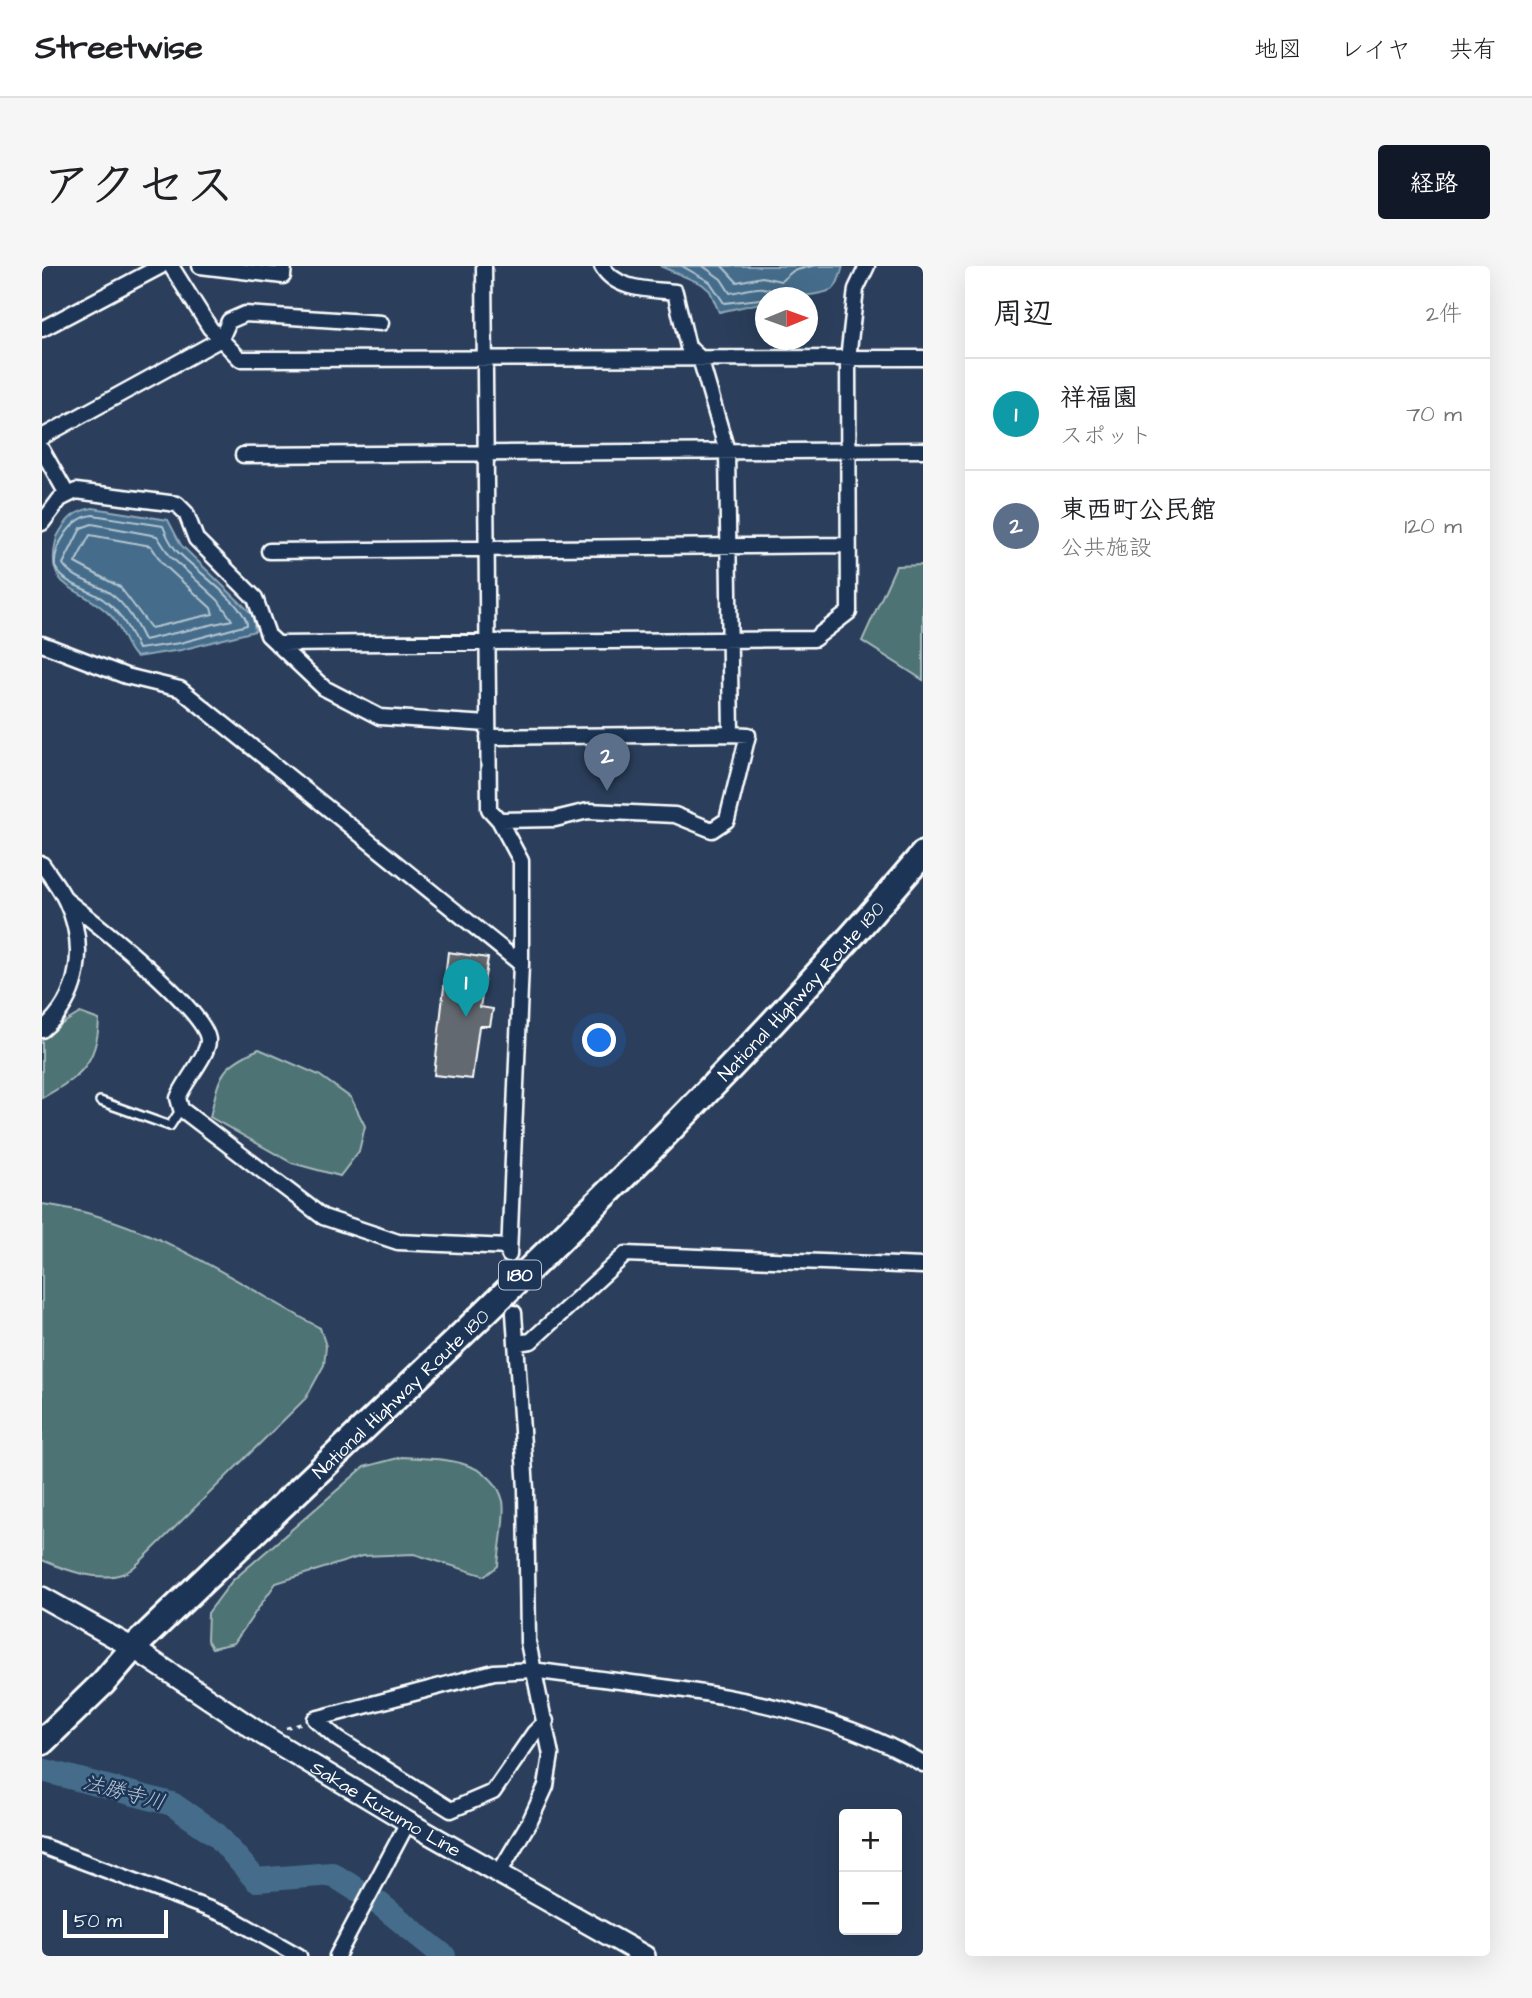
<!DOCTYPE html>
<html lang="ja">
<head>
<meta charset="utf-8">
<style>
	body { margin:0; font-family:"Architects Daughter","Klee One",sans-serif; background:#f6f6f6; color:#202124 }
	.controls { position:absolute; right:21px; bottom:21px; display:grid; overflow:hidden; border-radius:7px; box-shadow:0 7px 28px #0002 }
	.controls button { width:63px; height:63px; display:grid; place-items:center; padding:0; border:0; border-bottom:2px solid #e0e0e0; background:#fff; color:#202124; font:35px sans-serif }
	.compass { position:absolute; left:713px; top:21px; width:63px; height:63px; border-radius:50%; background:#fff; box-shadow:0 7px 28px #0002; rotate:89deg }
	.scale { position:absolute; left:21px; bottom:18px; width:105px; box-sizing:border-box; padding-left:7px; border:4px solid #fff; border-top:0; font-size:19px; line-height:24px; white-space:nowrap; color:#fff; -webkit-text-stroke:5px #1d3557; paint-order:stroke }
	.you { position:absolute; left:558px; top:775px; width:24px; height:24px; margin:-18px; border:5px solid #fff; border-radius:50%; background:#1a73e8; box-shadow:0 0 0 10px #1a73e833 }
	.badge { display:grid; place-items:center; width:46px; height:46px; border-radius:50%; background:#111827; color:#fff; font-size:23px; font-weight:700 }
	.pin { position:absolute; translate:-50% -58px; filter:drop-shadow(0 2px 4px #0008) }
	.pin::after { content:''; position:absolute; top:37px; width:24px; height:21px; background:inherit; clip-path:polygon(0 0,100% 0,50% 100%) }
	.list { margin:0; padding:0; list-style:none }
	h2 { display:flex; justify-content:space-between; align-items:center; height:91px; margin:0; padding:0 28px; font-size:30px }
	h2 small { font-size:23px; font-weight:400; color:#757577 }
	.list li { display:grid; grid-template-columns:46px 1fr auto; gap:21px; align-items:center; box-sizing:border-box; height:112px; padding:0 28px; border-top:2px solid #e0e0e0 }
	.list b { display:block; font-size:26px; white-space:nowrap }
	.list p { margin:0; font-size:23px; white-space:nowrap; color:#757577 }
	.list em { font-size:23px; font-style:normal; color:#757577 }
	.map { position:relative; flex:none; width:881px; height:1690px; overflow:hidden; border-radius:7px }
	header { display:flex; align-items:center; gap:42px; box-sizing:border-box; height:98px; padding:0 35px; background:#fff; border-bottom:2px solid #e0e0e0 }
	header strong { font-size:33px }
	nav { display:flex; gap:38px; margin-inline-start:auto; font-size:24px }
	.intro { display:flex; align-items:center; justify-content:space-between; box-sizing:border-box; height:168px; padding:0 42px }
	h1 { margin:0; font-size:49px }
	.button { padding:18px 32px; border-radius:7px; background:#111827; color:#fff; font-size:24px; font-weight:700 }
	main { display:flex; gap:42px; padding:0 42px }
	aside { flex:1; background:#fff; border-radius:7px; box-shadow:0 7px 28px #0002 }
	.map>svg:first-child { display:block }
	.green { fill:#4e7375; stroke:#a6b9ba; stroke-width:2 }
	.water { fill:#446d8b; stroke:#8fa7b9; stroke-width:2 }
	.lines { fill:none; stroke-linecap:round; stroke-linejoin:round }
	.shore { stroke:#b4c5d1; stroke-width:2 }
	.river { stroke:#446d8b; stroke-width:24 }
	.building { fill:#64696f; stroke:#fff; stroke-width:2 }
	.street-tunnel { stroke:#4b5c74; stroke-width:14; stroke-dasharray:14 7; stroke-linecap:butt }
	.lane-casing { stroke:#fff; stroke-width:12 }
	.street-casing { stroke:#fff; stroke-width:19 }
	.secondary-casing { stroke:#fff; stroke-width:24 }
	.highway-casing { stroke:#fff; stroke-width:30 }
	.path { stroke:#fff; stroke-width:2.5; stroke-dasharray:5 5; stroke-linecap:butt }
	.lane { stroke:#1d3557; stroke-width:7 }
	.street { stroke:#1d3557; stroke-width:14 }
	.secondary { stroke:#1d3557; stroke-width:19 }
	.highway { stroke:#1d3557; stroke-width:24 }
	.labels { text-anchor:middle; stroke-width:5; stroke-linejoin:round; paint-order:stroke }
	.shield { fill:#1d3557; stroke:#bbc2cd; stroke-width:2 }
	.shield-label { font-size:18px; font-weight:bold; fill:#fff }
	.street-label { font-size:19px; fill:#fff; stroke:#1d3557 }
	.water-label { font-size:21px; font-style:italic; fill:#b4c5d1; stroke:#1d3557 }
</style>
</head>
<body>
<header>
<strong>Streetwise</strong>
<nav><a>地図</a><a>レイヤ</a><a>共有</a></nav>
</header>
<div class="intro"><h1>アクセス</h1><a class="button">経路</a></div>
<main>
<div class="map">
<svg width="881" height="1690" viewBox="0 0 881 1690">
	<rect width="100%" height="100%" fill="#2b3f5c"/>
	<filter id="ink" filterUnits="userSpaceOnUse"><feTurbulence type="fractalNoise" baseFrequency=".0143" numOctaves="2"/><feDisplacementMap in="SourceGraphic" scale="14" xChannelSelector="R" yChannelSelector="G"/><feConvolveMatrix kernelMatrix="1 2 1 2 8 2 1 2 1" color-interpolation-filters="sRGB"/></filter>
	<g filter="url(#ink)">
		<!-- green -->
		<path class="green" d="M881 299V414L820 375 854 300Z
			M38 747 57 754C55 799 37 811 0 832V770Z
			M217 783 277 809 309 832 323 860 317 885 298 910 250 897 168 851C178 810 176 801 217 783Z
			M0 938C103 951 189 1013 278 1062L284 1080 282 1099 264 1132 106 1288C100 1294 92 1302 85 1306 59 1318 24 1304 0 1294Z
			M360 1191C396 1193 450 1192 461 1235 464 1249 457 1283 456 1300L443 1310 372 1288 320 1290 234 1317 192 1377 170 1382 165 1374 166 1347 190 1315 322 1201Z"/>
		<!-- water -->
		<path class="water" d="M618 0H801C799 6 797 17 792 22 783 30 737 32 724 32L723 36 677 46 668 25 660 18Z
			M51 242 126 254 139 279 211 349 213 365 139 384 94 391C83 382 80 361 69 350 40 318 0 328 15 271 24 254 31 245 51 242Z"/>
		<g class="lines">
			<!-- shore -->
			<path class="shore" d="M640 0 668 16 682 37 727 32
				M661 0 679 13 688 27C705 25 726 14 738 32
				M680 0 695 16 720 11 739 15 751 5 770 0
				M51 249 121 260C124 268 129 278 134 284 148 300 205 340 205 359L138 377 96 383C88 365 79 346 62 334 46 322 23 320 13 301 11 280 30 251 51 249Z
				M50 258 115 270 128 290 176 334 190 354 102 374C94 357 85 340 69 328 55 317 31 314 21 298L39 262Z
				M48 269 109 280 120 297 169 342 171 348 109 362 78 321 33 297Z"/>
			<!-- river -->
			<path class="river" d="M0 1504 130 1538 175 1569 214 1614 290 1608 339 1639 402 1690"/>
		</g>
		<!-- building -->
		<path class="building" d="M406 686 446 692 438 741 451 743 448 760H437L430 813 392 809Z"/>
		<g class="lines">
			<!-- street-tunnel -->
			<path class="street-tunnel" d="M467 989 472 1047"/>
			<!-- lane casing -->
			<g class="lane-casing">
				<path id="lane" d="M58 835 128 860 139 843"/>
			</g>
			<!-- street casing -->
			<g class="street-casing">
				<path id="street" d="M129 0 168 62 198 93 881 92
					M158 0 241 10 242 0
					M442 0 447 543 457 554 479 595V698L467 989
					M0 63 119 0
					M0 171 179 73 187 55 203 48 339 57
					M0 184 25 228
					M201 189 881 184
					M0 257 18 233 34 225 135 238 144 247 154 273 213 332 226 369 282 422 338 451 446 458
					M227 285 806 279
					M0 378 84 410 138 423 479 698
					M235 378 772 373 807 346 806 93 814 23 825 0
					M446 471 689 468
					M457 554 513 553 546 545 633 549 670 564 685 554 706 469 689 468 685 185 658 92 646 81 633 26C608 23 574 25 560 0
					M0 598C8 610 18 622 24 635 45 679 39 732 0 764
					M24 634C50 654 167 746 166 775 166 789 142 816 136 832L139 843 281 951 356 976 467 981
					M474 1077 489 1075 584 988 881 1000
					M273 1453 452 1406 490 1404C620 1422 767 1430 881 1498
					M273 1453 296 1473 409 1544 451 1526 492 1467 504 1455
					M0 1580 186 1650 257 1690
					M457 1607 489 1553 504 1520 509 1489 486 1376 484 1223 472 1047
					M295 1690 366 1556"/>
			</g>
			<!-- secondary casing -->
			<g class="secondary-casing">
				<g id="secondary">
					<path id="s1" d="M0 1331 91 1382 221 1469 366 1556 603 1690"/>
				</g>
			</g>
			<!-- highway casing -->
			<g class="highway-casing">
				<g id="highway">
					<path id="s2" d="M0 1476 61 1417 91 1382C360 1123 640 873 881 588"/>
				</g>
			</g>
			<!-- path -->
			<path class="path" d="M244 1462 261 1457"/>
			<!-- lane -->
			<use href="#lane" class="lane"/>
			<!-- street -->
			<use href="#street" class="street"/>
			<!-- secondary -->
			<use href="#secondary" class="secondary"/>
			<!-- highway -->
			<use href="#highway" class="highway"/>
		</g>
	</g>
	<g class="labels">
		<!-- shield labels -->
		<rect class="shield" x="457" y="994.5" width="42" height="29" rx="5"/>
		<g class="shield-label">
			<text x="478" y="1015">180</text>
		</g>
		<!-- street labels -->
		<g class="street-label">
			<text dy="7" stroke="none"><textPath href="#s2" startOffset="1068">National Highway Route 180</textPath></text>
			<text dy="7" stroke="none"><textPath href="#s2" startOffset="500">National Highway Route 180</textPath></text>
			<text dy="7" stroke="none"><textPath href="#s1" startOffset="404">Sakae Kuzumo Line</textPath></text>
		</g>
		<!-- water labels -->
		<g class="water-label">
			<text transform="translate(82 1526) rotate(15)" y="7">法勝寺川</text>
		</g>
	</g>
</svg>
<div class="controls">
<button>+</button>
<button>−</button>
</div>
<svg class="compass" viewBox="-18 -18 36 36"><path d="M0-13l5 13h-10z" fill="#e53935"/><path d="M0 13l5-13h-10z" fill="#757577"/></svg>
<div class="scale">50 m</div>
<div class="you"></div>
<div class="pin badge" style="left:424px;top:751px;background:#0f9aa8">1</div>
<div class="pin badge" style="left:565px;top:525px;background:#5c6f8a">2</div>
</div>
<aside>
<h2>周辺<small>2件</small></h2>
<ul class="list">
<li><span class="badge" style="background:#0f9aa8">1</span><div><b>祥福園</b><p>スポット</p></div><em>70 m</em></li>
<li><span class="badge" style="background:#5c6f8a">2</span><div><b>東西町公民館</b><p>公共施設</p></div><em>120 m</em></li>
</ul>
</aside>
</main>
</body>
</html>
